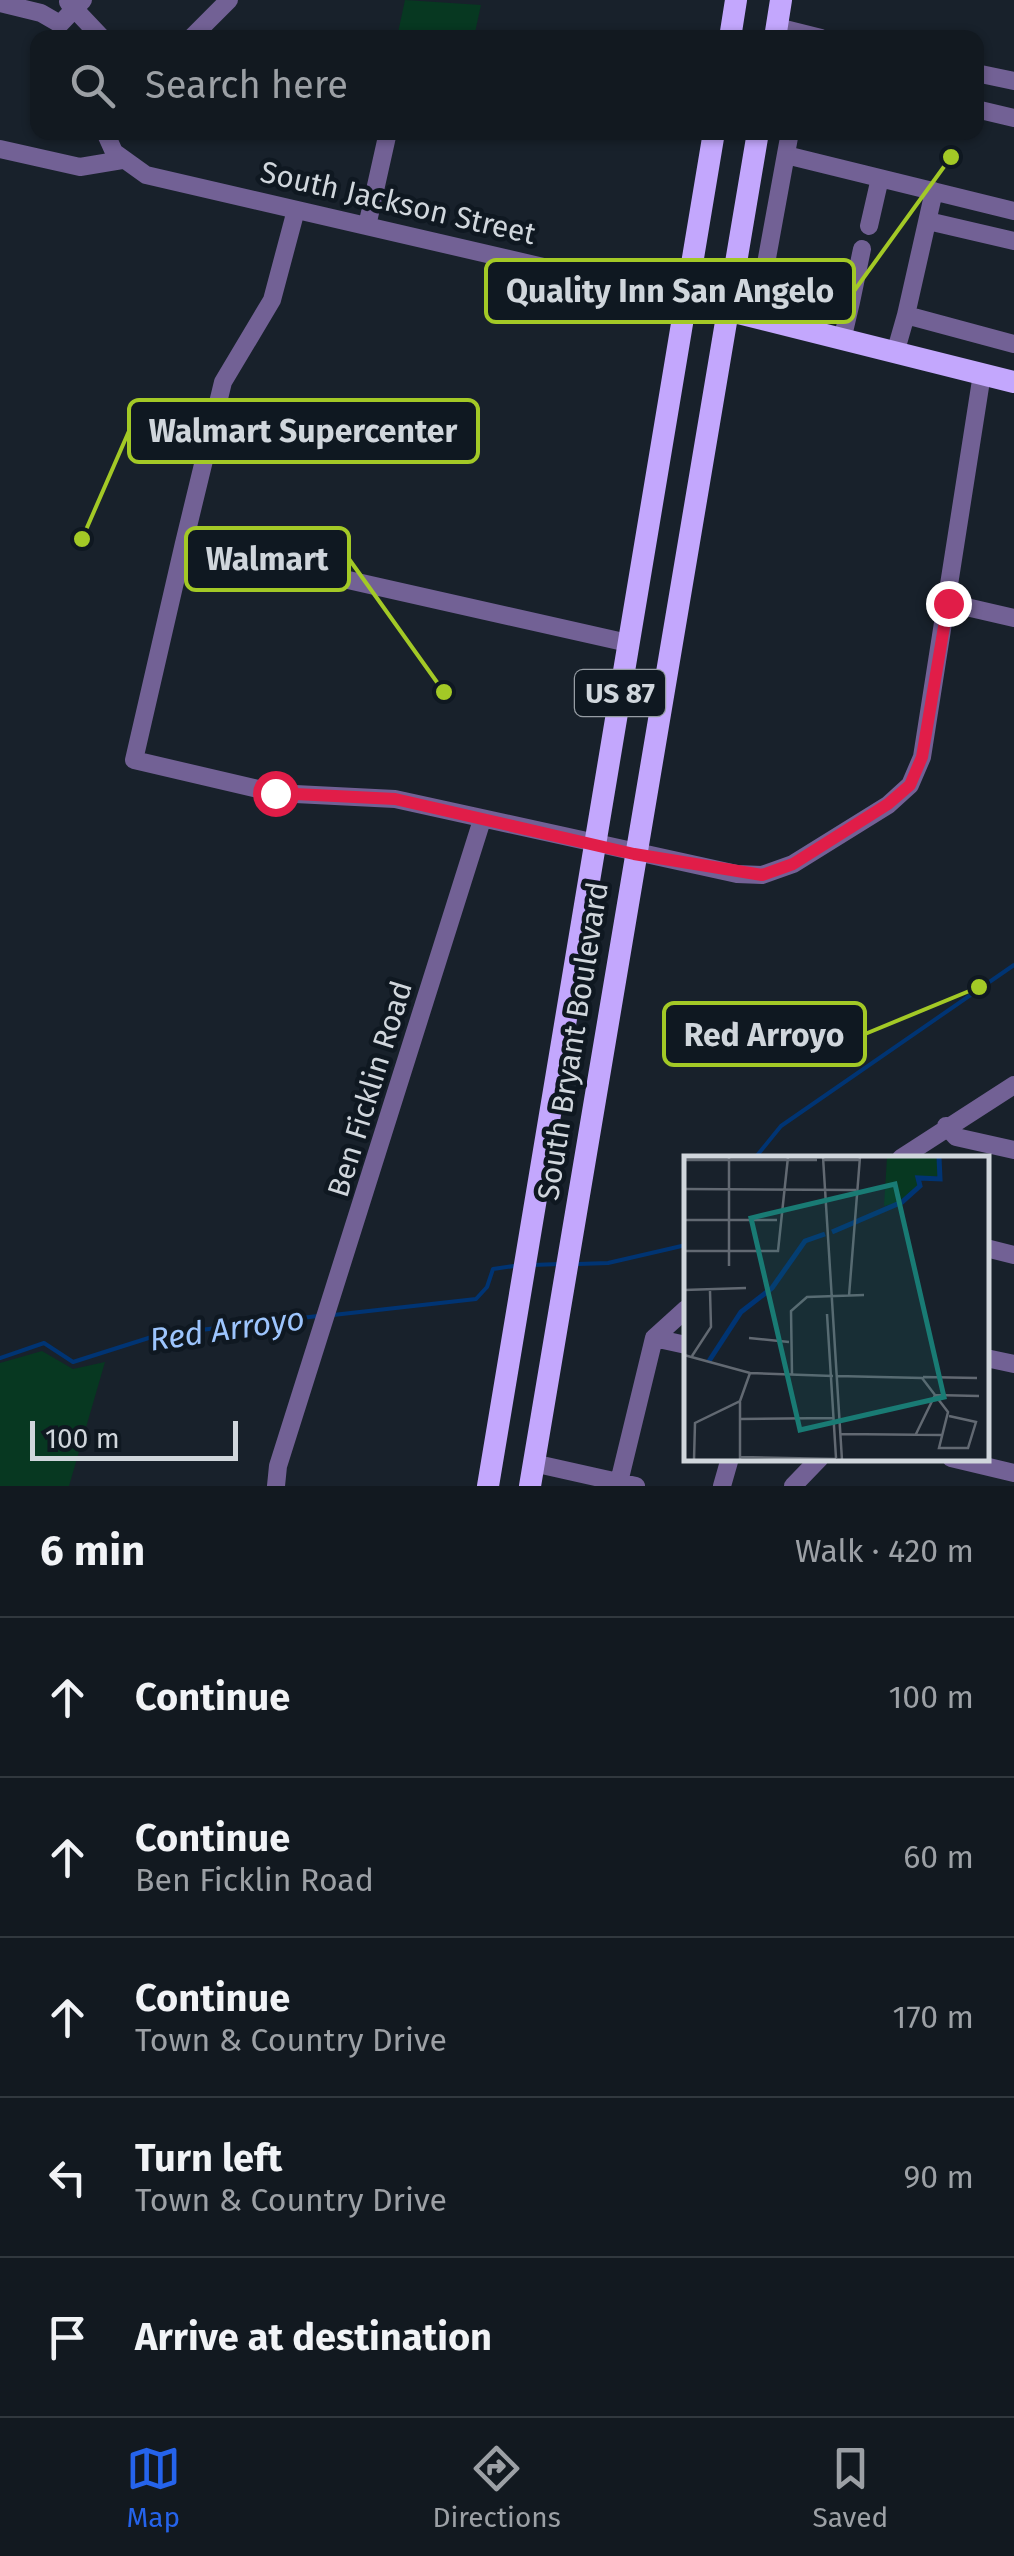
<!DOCTYPE html>
<html lang="en">
<head>
<meta charset="utf-8">
<style>
	body { margin:0; font-family:"Fira Sans",sans-serif; background:#1b2229; color:#f1f3f6 }
	.scale { position:absolute; left:30px; bottom:25px; width:208px; box-sizing:border-box; padding-left:10px; border:5px solid #d0d6dc; border-top:0; font-size:28px; line-height:35px; white-space:nowrap; color:#d0d6dc; -webkit-text-stroke:8px #0f1821; paint-order:stroke }
	.stop { position:absolute; width:30px; height:30px; margin:-22px; border:8px solid #e11d48; border-radius:50%; background:#fff }
	.stop.end { background:#e11d48; border-color:#fff; box-shadow:0 2px 10px #0008 }
	.list { margin:0; padding:0; list-style:none }
	h2 { display:flex; justify-content:space-between; align-items:center; height:130px; margin:0; padding:0 40px; font-size:42px }
	h2 small { font-size:32px; font-weight:400; color:#9ca0a5 }
	.list li { display:grid; grid-template-columns:65px 1fr auto; gap:30px; align-items:center; box-sizing:border-box; height:160px; padding:0 40px; border-top:2px solid #31383e }
	.list b { display:block; font-size:38px; white-space:nowrap }
	.list p { margin:0; font-size:32px; white-space:nowrap; color:#9ca0a5 }
	.list em { font-size:32px; font-style:normal; color:#9ca0a5 }
	.icon { flex:none; width:55px; height:55px; fill:none; stroke:currentColor; stroke-width:2; stroke-linecap:round; stroke-linejoin:round }
	.map { position:relative; flex:none; width:1014px; height:1486px; overflow:hidden }
	.search { position:absolute; background:#121920; box-shadow:0 2px 8px #0004; left:30px; right:30px; top:30px; height:110px; display:flex; align-items:center; gap:25px; box-sizing:border-box; padding:0 35px; border-radius:20px; color:#9ca0a5; font-size:38px }
	.sheet { height:930px; background:#121920 }
	nav { display:flex; justify-content:space-around; align-items:center; box-sizing:border-box; height:140px; border-top:2px solid #31383e; background:#121920; font-size:28px; color:#9ca0a5 }
	nav a { display:grid; justify-items:center; gap:5px }
	nav .on { color:#2563eb }
	.map>svg:first-child { display:block }
	.green { fill:#073821 }
	.lines { fill:none; stroke-linecap:round; stroke-linejoin:round }
	.stream { stroke:#003473; stroke-width:4 }
	.minor { stroke:#726195; stroke-width:18 }
	.major { stroke:#c3a7fd; stroke-width:22 }
	.route { stroke:#e11d48; stroke-width:12 }
	.labels { text-anchor:middle; stroke-width:9; stroke-linejoin:round; paint-order:stroke }
	.shield { fill:#0f1821; stroke:#969da4; stroke-width:2.5 }
	.shield-label { font-size:28px; font-weight:bold; fill:#d0d6dc }
	.street-label { font-size:30px; fill:#d0d6dc; stroke:#0f1821 }
	.water-label { font-size:32px; font-style:italic; fill:#9dc5fd; stroke:#0f1821 }
	.inset-river { fill:none; stroke:#003473; stroke-width:5 }
	.inset-road { fill:none; stroke:#626972; stroke-width:2.5 }
	.view { fill:#197b74; fill-opacity:0.15; stroke:#197b74; stroke-width:5 }
	.inset-edge { fill:none; stroke:#d0d6dc; stroke-width:5 }
	.leader { fill:none; stroke:#a3c926; stroke-width:4 }
	.callout-dot { fill:#a3c926; stroke:#0f1821; stroke-width:4 }
	.callout { fill:#0f1821; stroke:#a3c926; stroke-width:4 }
	.callout-label { font-size:32px; text-anchor:middle; font-weight:bold; fill:#d0d6dc }
</style>
</head>
<body>
<div class="map">
<svg width="1014" height="1486" viewBox="0 0 1014 1486">
	<rect width="100%" height="100%" fill="#18212b"/>
	<!-- green -->
	<path class="green" d="M405 0 481 5 474 37H397Z
		M42 1351 73 1369 105 1362 69 1486H0V1363Z"/>
	<g class="lines">
		<!-- stream -->
		<path class="stream" d="M755 1158 781 1126 1014 965
			M578 1264 608 1263 686 1245
			M533 1265 559 1264
			M333 1315 476 1299 487 1287 493 1269 514 1266
			M0 1358 44 1343 73 1362 158 1335 318 1316"/>
		<!-- minor -->
		<path class="minor" d="M68 2 102 38
			M0 3 41 13 60 24 83 0
			M777 27 821 38
			M191 38 229 0
			M976 73 1014 81
			M976 109 1014 118
			M105 132 114 152 146 175 686 300
			M790 132 763 280 851 302 843 336
			M0 149 80 167 122 160
			M786 155 1014 211
			M934 191 906 315 1014 344
			M928 221 1014 241
			M367 226 388 132
			M869 226 880 178
			M851 302 862 249
			M896 350 906 315
			M184 543 223 382 272 300 296 210
			M949 603 1014 618
			M628 643 184 543 134 760 275 793 395 799 737 874 762 875 793 864 888 805 910 785 922 757 982 374
			M946 1126 956 1137 1014 1150
			M901 1158 1014 1085
			M986 1248 1014 1255
			M654 1338 686 1309
			M986 1358 1014 1364
			M951 1458 1014 1473
			M533 1463 636 1486
			M619 1482 654 1338 686 1345
			M276 1486 278 1466 482 820
			M722 1486 730 1458
			M793 1486 820 1458"/>
		<!-- major -->
		<path class="major" d="M730 38 736 0
			M775 38 781 0
			M686 300 1014 382
			M488 1486 714 132
			M530 1486 758 132"/>
	</g>
	<g class="lines">
		<!-- route -->
		<path class="route" d="M275 793 395 799 634 854 762 875 793 864 888 804 910 785 922 757 948 603"/>
	</g>
	<g class="labels">
		<!-- shield labels -->
		<rect class="shield" x="575" y="670" width="90" height="46" rx="8"/>
		<g class="shield-label">
			<text x="620" y="703">US 87</text>
		</g>
		<!-- street labels -->
		<g class="street-label">
			<text transform="translate(398 203) rotate(13)" y="10">South Jackson Street</text>
			<text transform="translate(573 1041) rotate(-81)" y="10">South Bryant Boulevard</text>
			<text transform="translate(370 1089) rotate(-73)" y="10">Ben Ficklin Road</text>
		</g>
		<!-- water labels -->
		<g class="water-label">
			<text transform="translate(227 1329) rotate(-8)" y="11">Red Arroyo</text>
		</g>
	</g>
	<!-- overview -->
	<g transform="translate(684 1156)">
		<rect width="305" height="305" fill="#18212b"/>
		<path d="M203 1H252L256 20H234L235 29 216 46 200 50Z" fill="#073821"/>
		<path class="inset-river" d="M148 76 218 46 236 30 234 22 256 23 255 1M25 205 57 156 88 132 121 85 141 78"/>
		<path class="inset-road" d="M139 1 158 304M0 4H133M139 4H175M0 33 172 34M0 64H93M0 95H94L104 1M45 110V2M0 134 62 132M165 140 176 1M143 158 152 302M65 182 105 186M0 199 66 217 149 220M8 200 27 171 26 135M108 218 107 155 123 141 180 139M153 220 238 222 264 256 255 292H284L292 266 265 260M239 221 293 222M56 246V303M56 263 149 262M156 278 258 279M232 278 251 239 295 240M56 301 152 303M10 304 11 267 56 245 66 217"/>
		<path class="view" d="M211 28 260 241 116 274 67 62Z"/>
		<rect width="305" height="305" class="inset-edge"/>
	</g>
	<!-- callouts -->
	<path class="leader" d="M951 157L854 291M82 539L129 431M444 692L349 559M979 987L865 1034"/>
	<g class="callout-dot">
		<circle cx="951" cy="157" r="10"/>
		<circle cx="82" cy="539" r="10"/>
		<circle cx="444" cy="692" r="10"/>
		<circle cx="979" cy="987" r="10"/>
	</g>
	<g class="callout">
		<rect x="486" y="260" width="368" height="62" rx="10"/>
		<rect x="129" y="400" width="349" height="62" rx="10"/>
		<rect x="186" y="528" width="163" height="62" rx="10"/>
		<rect x="664" y="1003" width="201" height="62" rx="10"/>
	</g>
	<g class="callout-label">
		<text x="670" y="302">Quality Inn San Angelo</text>
		<text x="303" y="442">Walmart Supercenter</text>
		<text x="267" y="570">Walmart</text>
		<text x="764" y="1046">Red Arroyo</text>
	</g>
</svg>
<div class="scale">100 m</div>
<div class="stop" style="left:275px;top:793px"></div>
<div class="stop end" style="left:948px;top:603px"></div>
<div class="search"><svg class="icon" aria-label="search" viewBox="0 0 24 24"><circle cx="10" cy="10" r="6"/><path d="M15 15l6 6"/></svg>Search here</div>
</div>
<section class="sheet">
<h2>6 min<small>Walk · 420 m</small></h2>
<ul class="list">
<li><svg class="icon" aria-label="ahead" viewBox="0 0 24 24"><path d="M12 20V5M6 11l6-6 6 6"/></svg><div><b>Continue</b></div><em>100 m</em></li>
<li><svg class="icon" aria-label="ahead" viewBox="0 0 24 24"><path d="M12 20V5M6 11l6-6 6 6"/></svg><div><b>Continue</b><p>Ben Ficklin Road</p></div><em>60 m</em></li>
<li><svg class="icon" aria-label="ahead" viewBox="0 0 24 24"><path d="M12 20V5M6 11l6-6 6 6"/></svg><div><b>Continue</b><p>Town &amp; Country Drive</p></div><em>170 m</em></li>
<li><svg class="icon" aria-label="left" viewBox="0 0 24 24"><path d="M17 20v-9H6M10 6l-5 5 5 5"/></svg><div><b>Turn left</b><p>Town &amp; Country Drive</p></div><em>90 m</em></li>
<li><svg class="icon" aria-label="arrive" viewBox="0 0 24 24"><path d="M6 21V4h12l-3 4 3 4H6"/></svg><div><b>Arrive at destination</b></div></li>
</ul>
</section>
<nav>
<a class="on"><svg class="icon" aria-label="map" viewBox="0 0 24 24"><path d="M3 6l6-2 6 2 6-2v14l-6 2-6-2-6 2zM9 4v14M15 6v14"/></svg>Map</a>
<a><svg class="icon" aria-label="directions" viewBox="0 0 24 24"><path d="M12 3l9 9-9 9-9-9zM9 14v-3h6M13 9l2 2-2 2"/></svg>Directions</a>
<a><svg class="icon" aria-label="saved" viewBox="0 0 24 24"><path d="M7 4h10v16l-5-4-5 4z"/></svg>Saved</a>
</nav>
</body>
</html>
